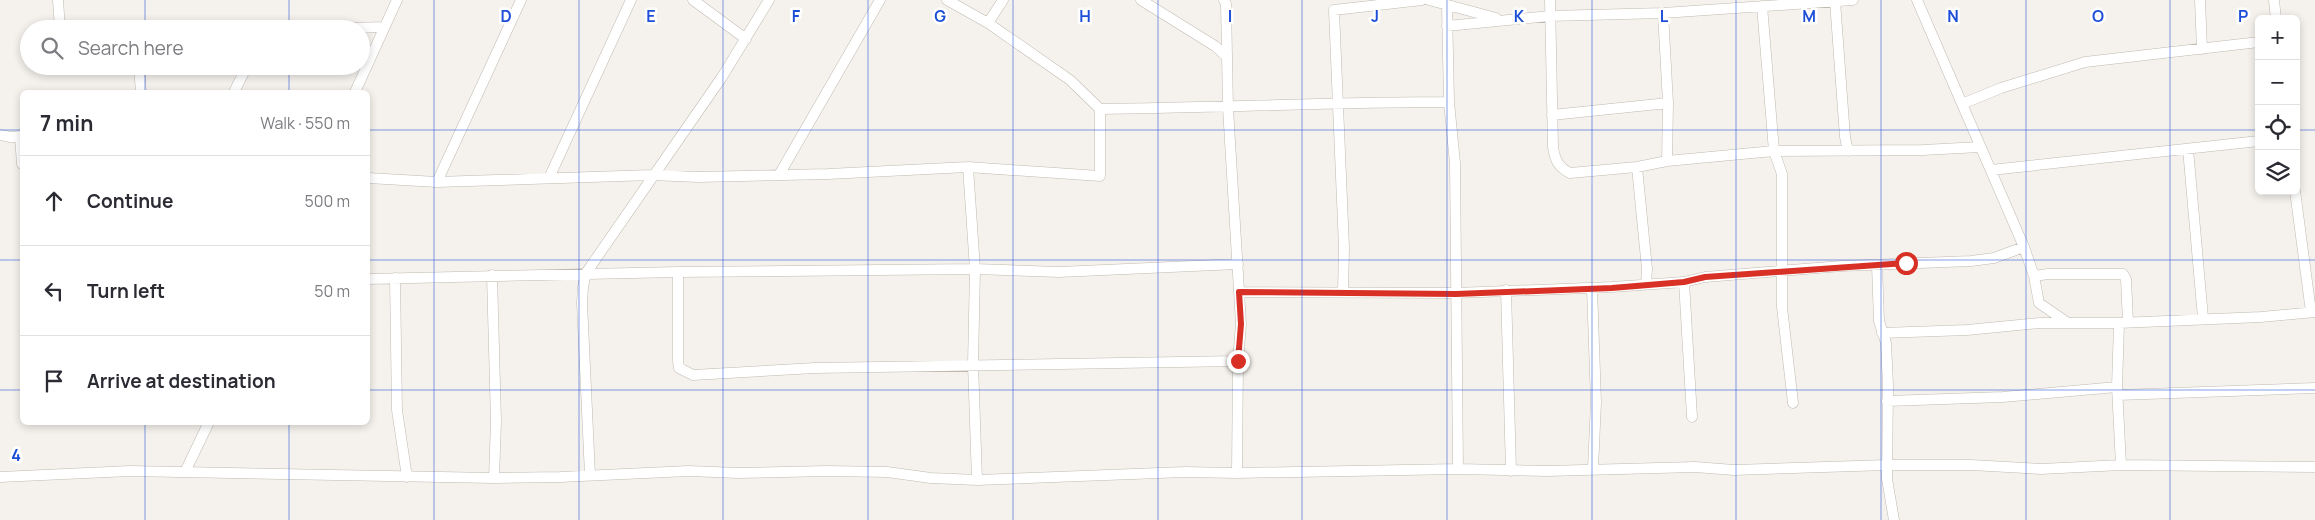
<!DOCTYPE html>
<html lang="en">
<head>
<meta charset="utf-8">
<style>
	body { margin:0; font-family:Manrope,sans-serif; background:#f7f7f7; color:#2b2b33 }
	.controls { position:absolute; right:15px; top:15px; display:grid; overflow:hidden; border-radius:8px; box-shadow:0 2px 8px #0003 }
	.controls button { width:45px; height:45px; display:grid; place-items:center; padding:0; border:0; border-bottom:1px solid #e1e1e2; background:#fff; color:#2b2b33; font:25px sans-serif }
	.stop { position:absolute; width:15px; height:15px; margin:-11px; border:4px solid #d93025; border-radius:50%; background:#fff }
	.stop.end { background:#d93025; border-color:#fff; box-shadow:0 1px 5px #0008 }
	.list { margin:0; padding:0; list-style:none }
	h2 { display:flex; justify-content:space-between; align-items:center; height:65px; margin:0; padding:0 20px; font-size:21px }
	h2 small { font-size:16px; font-weight:400; color:#7c7c81 }
	.list li { display:grid; grid-template-columns:32px 1fr auto; gap:15px; align-items:center; box-sizing:border-box; height:90px; padding:0 20px; border-top:1px solid #e1e1e2 }
	.list b { display:block; font-size:19px; white-space:nowrap }
	.list em { font-size:16px; font-style:normal; color:#7c7c81 }
	.icon { flex:none; width:28px; height:28px; fill:none; stroke:currentColor; stroke-width:2; stroke-linecap:round; stroke-linejoin:round }
	.map { position:relative; flex:none; width:2315px; height:520px; overflow:hidden }
	.search { position:absolute; background:#fff; box-shadow:0 2px 8px #0003; left:20px; top:20px; width:350px; height:55px; display:flex; align-items:center; gap:12px; box-sizing:border-box; padding:0 18px; border-radius:28px; color:#7c7c81; font-size:19px }
	.panel { position:absolute; background:#fff; box-shadow:0 2px 8px #0003; left:20px; top:90px; width:350px; height:335px; border-radius:8px }
	.map>svg:first-child { display:block }
	.lines { fill:none; stroke-linecap:round; stroke-linejoin:round }
	.minor-casing { stroke:#c0b9b0; stroke-width:11 }
	.minor { stroke:#fff; stroke-width:10 }
	.route { stroke:#d93025; stroke-width:6 }
	.grid { fill:none; stroke:#1d4ed8; stroke-width:1; stroke-opacity:0.55 }
	.grid-label { font-size:16px; text-anchor:middle; font-weight:bold; fill:#1d4ed8; stroke:#fff; stroke-width:5; stroke-linejoin:round; paint-order:stroke }
</style>
</head>
<body>
<div class="map">
<svg width="2315" height="520" viewBox="0 0 2315 520">
	<rect width="100%" height="100%" fill="#f5f2ed"/>
	<g class="lines">
		<!-- minor casing -->
		<g class="minor-casing">
			<path id="minor" d="M58 0 60 29
				M693 0 746 39
				M947 0 988 23 1070 80 1100 109
				M1141 0 1215 46 1226 56
				M1224 0 1226 4 1228 108 1241 324 1238 361 1237 473
				M1429 0 1496 18
				M1550 0 1553 147C1555 160 1558 167 1570 173L1637 167 1667 161 1774 151 1923 150 1980 147
				M1917 0 2024 247 2034 276 2039 303 2068 323
				M2200 0 2202 49
				M2274 0 2276 19
				M1835 1 1845 137 1848 151
				M1447 6 1449 102 1455 163 1458 469
				M1762 6 1774 151 1782 174V307L1793 403
				M1663 13 1668 103 1667 161
				M988 23 1003 0
				M1447 26 1550 16 1663 13 1853 0
				M321 29 384 27
				M139 66 141 92
				M234 92 247 66
				M355 92 397 0
				M1962 104 2001 88 2085 62 2259 42
				M1552 115 1668 103
				M0 135 10 137 22 136
				M20 136 22 164
				M2188 149 2203 318
				M968 167 975 269 973 364 977 480
				M1637 167 1647 269 1646 284
				M1991 170 2259 141
				M779 175 880 0
				M368 178 437 182 652 175 698 177 828 174 968 167 1100 176V109C1216 108 1332 102 1449 102
				M549 178 631 0
				M437 182 521 0
				M2295 191 2311 312
				M1877 265 1879 321 1886 343 1888 386 1887 479 1894 520
				M678 272V361L679 368 693 375 815 368 1238 361
				M492 275 496 422 494 478
				M2034 276 2048 274H2123L2126 279 2128 322
				M395 278 397 410 407 477
				M368 279 678 272 975 269 1059 272 1238 264
				M1684 282 1692 417
				M1592 288 1596 402 1593 469
				M1506 290 1511 471
				M1239 292 1456 293 1612 287 1684 282 1705 277 1842 266 1971 261 1994 258 2024 247
				M1343 292 1344 248 1334 10 1422 0
				M2119 323 2117 387 2121 465
				M1882 333 1967 330 2040 323H2119L2261 317 2315 312
				M2118 395 2315 388
				M1887 401 2003 397 2117 387
				M185 472 209 422
				M590 475 582 303 583 287 586 273 722 77 769 0
				M0 477 130 471 494 478 560 477 689 471 738 473 827 471 887 472 931 478 977 480 1185 472 1237 473 1458 469 1547 471 1695 467 1734 470 1887 465H1971L2041 469 2121 465 2315 467"/>
		</g>
		<!-- minor -->
		<use href="#minor" class="minor"/>
	</g>
	<g class="lines">
		<!-- route -->
		<path class="route" d="M1238 361 1241 324 1239 292 1456 294 1612 288 1684 282 1705 277 1906 263"/>
	</g>
	<!-- grid -->
	<path class="grid" d="M145 0V29M289 0V29M434 0V520M579 0V520M723 0V520M868 0V520M1013 0V520M1158 0V520M1302 0V520M1447 0V520M1592 0V520M1736 0V520M1881 0V520M2026 0V520M2170 0V520M145 66V92M289 66V92M0 130H22M368 130H2259M2296 130H2315M0 260H22M368 260H2315M0 390H22M368 390H2315M145 422V520M289 422V520"/>
	<g class="grid-label">
		<text x="506" y="22">D</text>
		<text x="651" y="22">E</text>
		<text x="796" y="22">F</text>
		<text x="940" y="22">G</text>
		<text x="1085" y="22">H</text>
		<text x="1230" y="22">I</text>
		<text x="1375" y="22">J</text>
		<text x="1519" y="22">K</text>
		<text x="1664" y="22">L</text>
		<text x="1809" y="22">M</text>
		<text x="1953" y="22">N</text>
		<text x="2098" y="22">O</text>
		<text x="2243" y="22">P</text>
		<text x="16" y="461">4</text>
	</g>
</svg>
<div class="controls">
<button>+</button>
<button>−</button>
<button><svg class="icon" aria-label="locate" viewBox="0 0 24 24"><circle cx="12" cy="12" r="6"/><path d="M12 2v4M12 18v4M2 12h4M18 12h4"/></svg></button>
<button><svg class="icon" aria-label="layers" viewBox="0 0 24 24"><path d="M12 4l9 5-9 5-9-5zM3 14l9 5 9-5"/></svg></button>
</div>
<div class="stop" style="left:1906px;top:263px"></div>
<div class="stop end" style="left:1238px;top:361px"></div>
<div class="search"><svg class="icon" aria-label="search" viewBox="0 0 24 24"><circle cx="10" cy="10" r="6"/><path d="M15 15l6 6"/></svg>Search here</div>
<section class="panel">
<h2>7 min<small>Walk · 550 m</small></h2>
<ul class="list">
<li><svg class="icon" aria-label="ahead" viewBox="0 0 24 24"><path d="M12 20V5M6 11l6-6 6 6"/></svg><div><b>Continue</b></div><em>500 m</em></li>
<li><svg class="icon" aria-label="left" viewBox="0 0 24 24"><path d="M17 20v-9H6M10 6l-5 5 5 5"/></svg><div><b>Turn left</b></div><em>50 m</em></li>
<li><svg class="icon" aria-label="arrive" viewBox="0 0 24 24"><path d="M6 21V4h12l-3 4 3 4H6"/></svg><div><b>Arrive at destination</b></div></li>
</ul>
</section>
</div>
</body>
</html>
